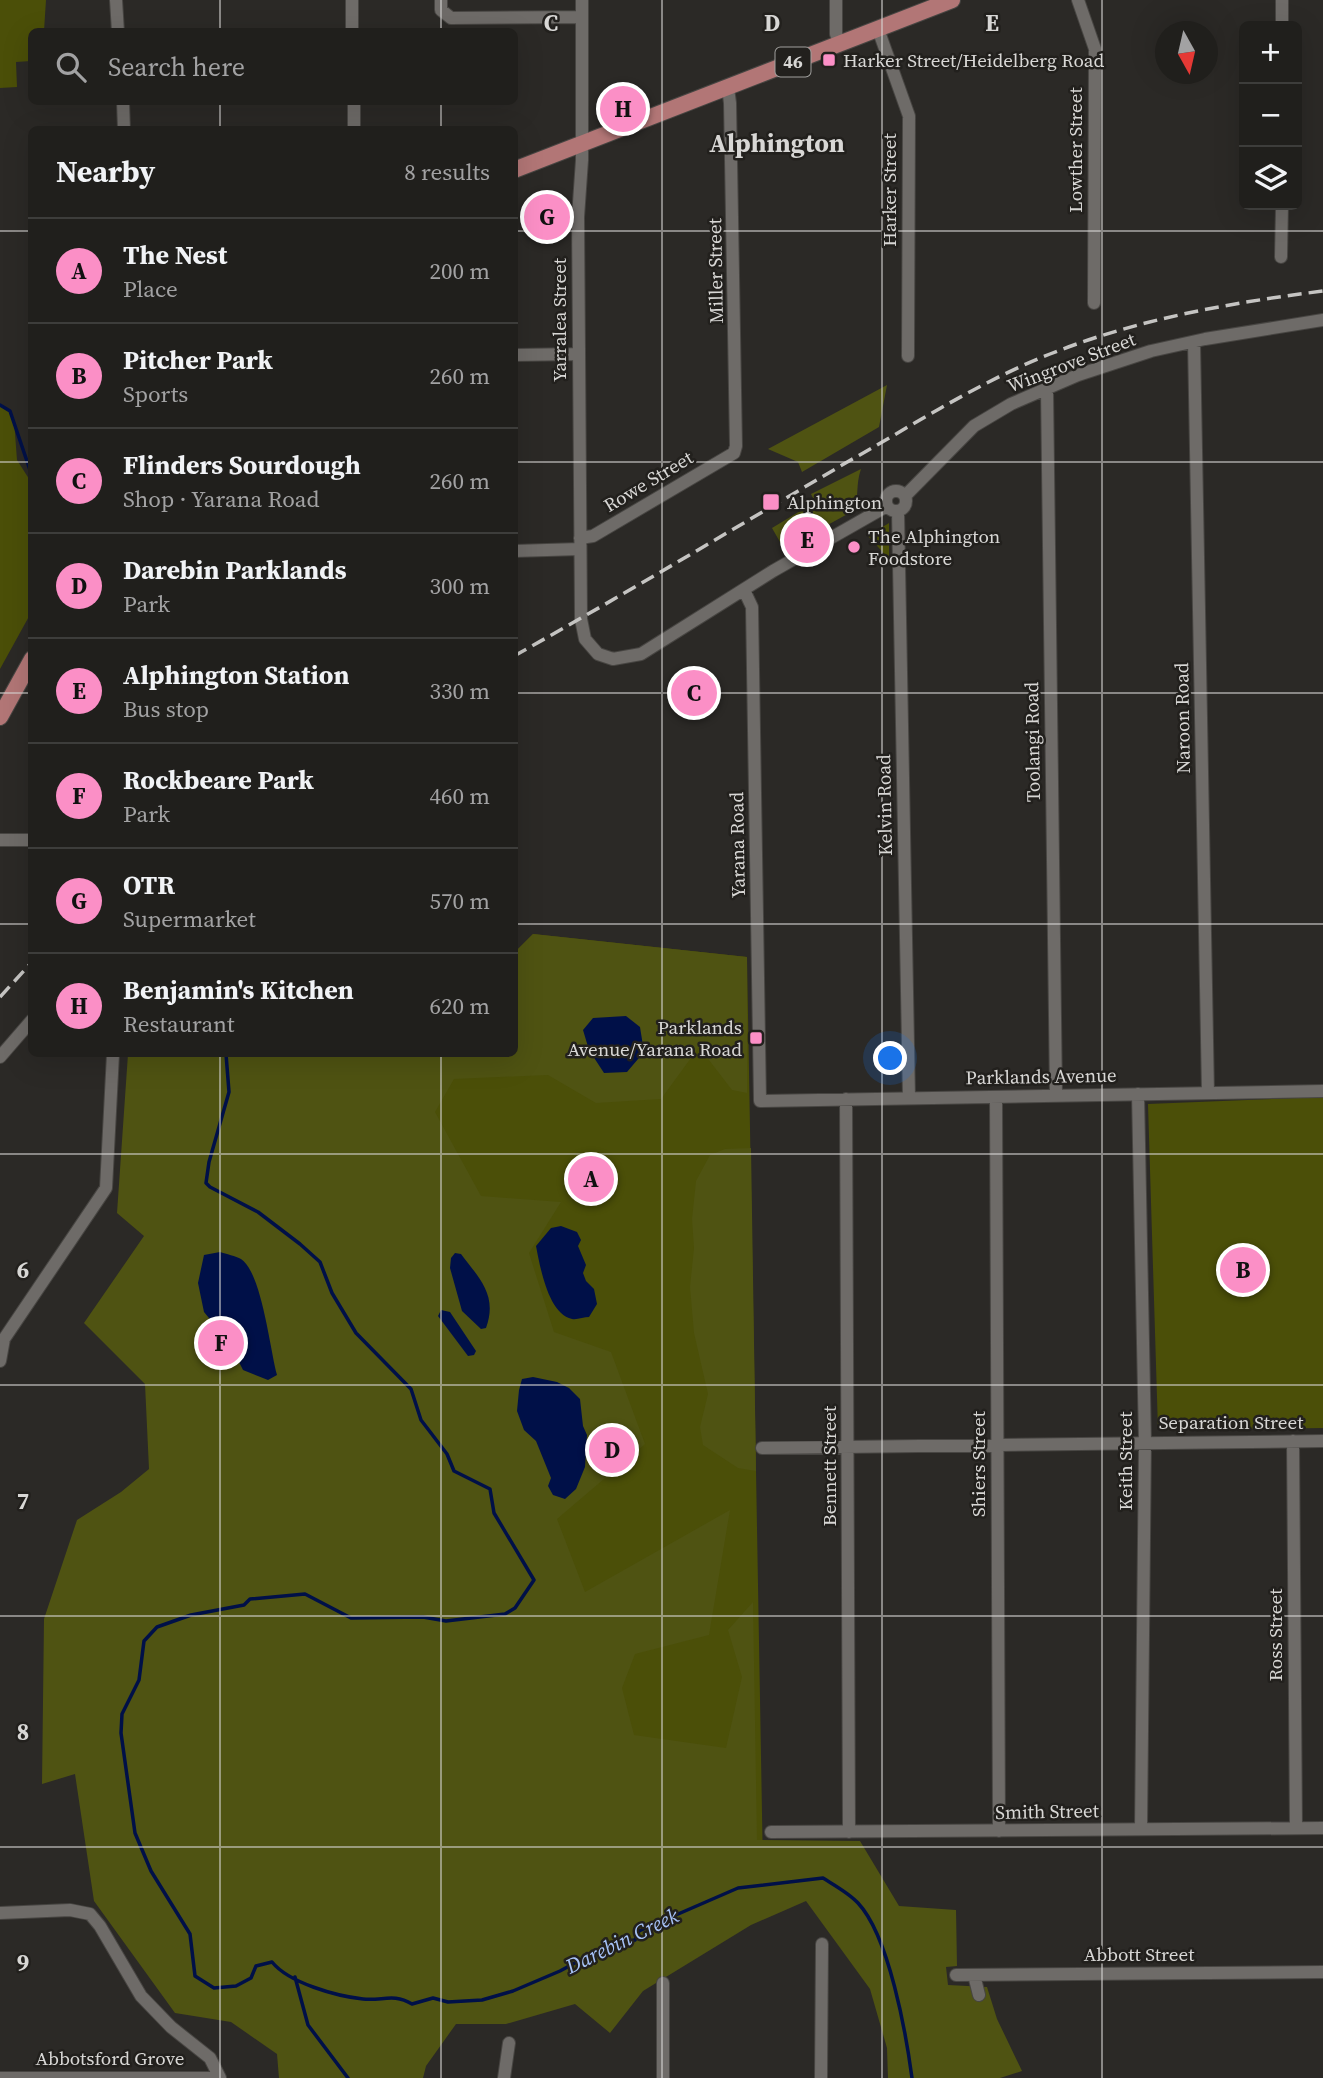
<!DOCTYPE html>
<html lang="en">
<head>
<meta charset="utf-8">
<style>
	body { margin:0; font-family:"Source Serif 4",serif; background:#2d2c29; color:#f1f3f6 }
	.controls { position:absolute; right:21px; top:21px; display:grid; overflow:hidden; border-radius:10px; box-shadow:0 7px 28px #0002 }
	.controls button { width:63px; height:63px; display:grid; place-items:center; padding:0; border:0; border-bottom:2px solid #3d3d3b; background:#201f1c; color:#f1f3f6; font:35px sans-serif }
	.compass { position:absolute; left:1155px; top:21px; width:63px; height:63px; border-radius:50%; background:#201f1c; box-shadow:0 7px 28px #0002; rotate:172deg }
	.you { position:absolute; left:891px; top:1059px; width:24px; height:24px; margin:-18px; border:5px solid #fff; border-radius:50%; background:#1a73e8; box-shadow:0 0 0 10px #1a73e833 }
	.badge { display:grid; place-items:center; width:46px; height:46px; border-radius:50%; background:#fb8fc6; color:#111; font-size:23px; font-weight:700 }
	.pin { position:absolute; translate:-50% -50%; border:4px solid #fff; box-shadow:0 2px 7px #0006 }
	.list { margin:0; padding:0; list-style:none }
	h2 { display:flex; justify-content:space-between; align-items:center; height:91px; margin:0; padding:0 28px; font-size:30px }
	h2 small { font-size:23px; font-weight:400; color:#a2a2a3 }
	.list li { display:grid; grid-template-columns:46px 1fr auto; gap:21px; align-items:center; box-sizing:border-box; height:105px; padding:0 28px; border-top:2px solid #3d3d3b }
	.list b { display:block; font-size:26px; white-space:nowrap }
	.list p { margin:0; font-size:23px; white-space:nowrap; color:#a2a2a3 }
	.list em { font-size:23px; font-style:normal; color:#a2a2a3 }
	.icon { flex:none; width:38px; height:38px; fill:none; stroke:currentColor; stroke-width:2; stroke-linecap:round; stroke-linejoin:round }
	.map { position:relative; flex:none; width:1323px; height:2078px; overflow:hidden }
	.search { position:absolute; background:#201f1c; box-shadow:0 7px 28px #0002; left:28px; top:28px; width:490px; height:77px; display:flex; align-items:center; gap:18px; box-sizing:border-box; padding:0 24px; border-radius:10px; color:#a2a2a3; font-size:26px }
	.panel { position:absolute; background:#201f1c; box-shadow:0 7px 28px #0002; left:28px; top:126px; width:490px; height:931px; border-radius:10px }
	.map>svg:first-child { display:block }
	.green { fill:#4b4f08 }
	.forest { fill:#4f5312 }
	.water { fill:#001048 }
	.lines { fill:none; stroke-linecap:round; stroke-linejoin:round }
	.stream { stroke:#001048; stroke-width:3.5 }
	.minor-casing { stroke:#474542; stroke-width:14 }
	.major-casing { stroke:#474542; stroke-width:18 }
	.minor { stroke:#6e6b68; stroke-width:12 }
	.major { stroke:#b27676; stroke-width:16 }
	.rail { stroke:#c5c4c2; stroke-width:3.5; stroke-dasharray:14 7; stroke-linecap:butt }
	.grid { fill:none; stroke:#d8d7d5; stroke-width:2; stroke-opacity:0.55 }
	.poi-dot { fill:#fb8fc6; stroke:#22201d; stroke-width:2.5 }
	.labels { text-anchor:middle; stroke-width:5; stroke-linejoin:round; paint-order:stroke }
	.shield { fill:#22201d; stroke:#a1a09e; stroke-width:2 }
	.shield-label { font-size:18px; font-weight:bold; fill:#d8d7d5 }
	.poi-label { font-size:19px; fill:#d8d7d5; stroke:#22201d; text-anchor:start }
	.street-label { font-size:19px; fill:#d8d7d5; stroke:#22201d }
	.water-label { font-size:21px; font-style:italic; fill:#a7c3f8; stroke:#22201d }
	.district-label { font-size:26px; font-weight:bold; fill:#d8d7d5; stroke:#22201d }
	.grid-label { font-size:23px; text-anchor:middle; font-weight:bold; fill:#d8d7d5; stroke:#22201d; stroke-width:5; stroke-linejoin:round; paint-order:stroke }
</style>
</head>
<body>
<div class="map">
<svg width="1323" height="2078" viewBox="0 0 1323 2078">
	<rect width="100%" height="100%" fill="#2b2926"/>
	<!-- green -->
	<path class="green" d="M0 0H46L44 31 32 32 31 61 16 62 17 87 0 88Z
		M0 404 11 412 14 420 17 460 31 482 32 611 0 669Z
		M889 523V559L868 536Z
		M533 934 747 957 763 1870 154 1671 229 1147 514 1054 515 952Z
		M1323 1097V1428L1158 1430 1148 1104Z"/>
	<!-- forest -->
	<path class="forest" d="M887 385 879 427 802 472 798 462 768 449Z
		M861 469C855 486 860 496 853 511L784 549 772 528 815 502 811 494Z
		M533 934 747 957V1093L732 1090 699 1047 661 1099 596 1103 548 1075 454 1079 435 1112 481 1196 561 1202 529 1253 554 1332 611 1352 645 1444 557 1519 585 1592 730 1510 709 1635 635 1654 622 1688 634 1735 726 1748 742 1677 728 1630 753 1602 757 1840 860 1841 899 1906 956 1910 957 1966 946 1967 948 1985 987 1987 997 2019 1022 2071 1000 2078H888L887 2048 870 1989 806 1901 751 1925 643 1991 610 2033 575 2004 506 2024H456L426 2066 423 2078H279L277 2054 231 2022 175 2013 94 1901 75 1774 42 1784 44 1619 77 1520 121 1492 149 1469 145 1384 84 1323 144 1236 117 1213 128 1054H514L515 952Z
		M751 1148 756 1471 738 1468 703 1445 700 1427 708 1394 694 1333 690 1287 694 1248 692 1219 696 1181 710 1155 725 1149Z"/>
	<!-- water -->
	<path class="water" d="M626 1016 640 1027 644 1052 627 1072 604 1073 589 1050 583 1030 593 1018Z
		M561 1226 577 1232 581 1240 578 1246 586 1265 583 1273 586 1281 594 1289 597 1304 589 1317C584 1317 577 1320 572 1319 548 1314 540 1266 536 1246L551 1228Z
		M220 1252C226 1254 236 1256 241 1259 262 1273 270 1350 277 1375L268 1380 243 1370 229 1342 204 1312 198 1283 204 1255Z
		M455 1253 461 1254C479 1278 498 1295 486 1328L481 1329 462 1311 450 1268 451 1258Z
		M441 1310 450 1312 476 1351 474 1355 468 1356 438 1316Z
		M533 1377 557 1382 569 1388 580 1399 583 1426 587 1435 585 1467 576 1489 565 1499 553 1495 548 1486 551 1478 536 1441 524 1430 517 1411 519 1390 522 1379Z"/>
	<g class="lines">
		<!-- stream -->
		<path class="stream" d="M0 405 10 411 32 476
			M226 1054 229 1092 209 1162 206 1183 210 1187 258 1212 300 1244 320 1262 332 1293 356 1333 411 1389 421 1420 447 1454 454 1471 490 1489 494 1513 534 1580 515 1608 505 1614 446 1621 423 1617 351 1618 305 1594 250 1599 244 1605 191 1615 157 1627 144 1641 139 1680 122 1714 121 1733 135 1833 151 1871 190 1934 195 1976 214 1988 236 1986 251 1978 256 1966 272 1962C289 1983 336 1996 363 1999 383 2001 393 1993 412 2004L433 1998 448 2002 482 2000 513 1991 560 1971 610 1944 635 1940 639 1931 738 1888 823 1878C834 1885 849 1893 858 1903 889 1936 906 2033 912 2078
			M295 1977 308 2025 348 2078"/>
		<!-- minor casing -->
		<g class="minor-casing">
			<path id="minor" d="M116 0 118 32
				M352 0V32
				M441 0V10L451 18 582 17
				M582 0V160L578 217 581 619 585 639 598 654 613 659 641 654 773 571 887 506
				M836 0V34L840 43
				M1078 0 1095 49 1094 303
				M1282 26V0
				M878 29 909 116 908 356
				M123 102 124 130
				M354 102V130
				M1281 257 1282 205
				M1194 342 1208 1093
				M514 355 579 354
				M1047 389 1056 1095
				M886 501a10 10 0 1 1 20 0a10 10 0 1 1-20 0Z
				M905 496 974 426 1011 404 1078 375 1151 351 1205 339 1323 320
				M898 511 909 1098
				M580 538 593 536 734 453 736 446 730 103 728 88
				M514 551 580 549
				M744 590 752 607 760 1101 1323 1091
				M0 840H32
				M0 1057 32 1020
				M1138 1094 1145 1442 1141 1829
				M996 1097 999 1831
				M846 1099 849 1832
				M0 1361 4 1339 106 1188 113 1054
				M1293 1441 1296 1828
				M762 1448 1323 1441
				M771 1832 1323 1828
				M0 1913 70 1910 90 1914 100 1926 141 1996 171 2027 210 2058 220 2078
				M956 1975 1323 1972
				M974 1975 979 1995
				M0 2078H220
				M504 2078 509 2043
				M663 2078V1983
				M821 2078 822 1944"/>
		</g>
		<!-- major casing -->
		<g class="major-casing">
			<path id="major" d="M514 170 952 0
				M0 717 32 659"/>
		</g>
		<!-- minor -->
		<use href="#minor" class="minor"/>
		<!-- major -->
		<use href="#major" class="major"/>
		<!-- rail -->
		<path class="rail" d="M514 656C627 593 738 526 849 461 915 424 979 382 1050 354 1138 319 1229 303 1323 291
			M0 997 32 962"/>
	</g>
	<!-- grid -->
	<path class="grid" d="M220 0V32M441 0V32M662 0V2078M882 0V2078M1102 0V2078M220 102V130M441 102V130M0 231H32M514 231H1323M0 462H32M514 462H1323M0 693H32M514 693H1323M0 924H32M514 924H1323M220 1054V2078M441 1054V2078M0 1154H1323M0 1385H1323M0 1616H1323M0 1847H1323"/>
	<!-- markers -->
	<g class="poi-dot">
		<rect x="822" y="53" width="14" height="14" rx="3.5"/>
		<rect x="762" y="493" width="18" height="18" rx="3.5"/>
		<circle cx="854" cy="547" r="7"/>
		<rect x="749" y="1031" width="14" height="14" rx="3.5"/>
	</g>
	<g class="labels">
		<!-- shield labels -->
		<rect class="shield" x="775.5" y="47.5" width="35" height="29" rx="5"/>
		<g class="shield-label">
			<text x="793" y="68">46</text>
		</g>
		<!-- poi labels -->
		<g class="poi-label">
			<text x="843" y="67">Harker Street/Heidelberg Road</text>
			<text x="787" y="509">Alphington</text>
			<text x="868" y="543">The Alphington<tspan x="868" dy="22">Foodstore</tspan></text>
			<text x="742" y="1034" text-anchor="end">Parklands<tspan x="742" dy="22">Avenue/Yarana Road</tspan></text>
		</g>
		<!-- street labels -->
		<g class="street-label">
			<text transform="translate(1075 150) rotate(-90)" y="7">Lowther Street</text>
			<text transform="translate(889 190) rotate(-90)" y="7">Harker Street</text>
			<text transform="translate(715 271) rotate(-91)" y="7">Miller Street</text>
			<text transform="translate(559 320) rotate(-90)" y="7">Yarralea Street</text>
			<text transform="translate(1071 362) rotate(-21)" y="7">Wingrove Street</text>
			<text transform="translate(648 481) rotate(-31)" y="7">Rowe Street</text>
			<text transform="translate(1182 718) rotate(-91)" y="7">Naroon Road</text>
			<text transform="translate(1032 742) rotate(-91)" y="7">Toolangi Road</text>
			<text transform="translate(884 805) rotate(-91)" y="7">Kelvin Road</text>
			<text transform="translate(737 845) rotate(-91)" y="7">Yarana Road</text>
			<text transform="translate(1041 1076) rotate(-1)" y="7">Parklands Avenue</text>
			<text x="1231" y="1429">Separation Street</text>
			<text transform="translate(1125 1461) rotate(-90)" y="7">Keith Street</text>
			<text transform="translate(978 1464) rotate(-90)" y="7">Shiers Street</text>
			<text transform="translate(829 1466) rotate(-90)" y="7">Bennett Street</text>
			<text transform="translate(1275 1635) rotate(-90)" y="7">Ross Street</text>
			<text transform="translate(1047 1811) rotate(-1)" y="7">Smith Street</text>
			<text x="1139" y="1961">Abbott Street</text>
			<text x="110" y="2065">Abbotsford Grove</text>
		</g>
		<!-- water labels -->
		<g class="water-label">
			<text transform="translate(622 1941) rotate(-26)" y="7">Darebin Creek</text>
		</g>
		<!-- district labels -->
		<g class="district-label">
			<text x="777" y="152">Alphington</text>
		</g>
	</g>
	<g class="grid-label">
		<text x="551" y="31">C</text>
		<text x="772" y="31">D</text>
		<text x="992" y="31">E</text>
		<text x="23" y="1278">6</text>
		<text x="23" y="1509">7</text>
		<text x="23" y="1740">8</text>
		<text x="23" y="1971">9</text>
	</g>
</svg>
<div class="controls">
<button>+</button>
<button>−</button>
<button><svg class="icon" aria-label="layers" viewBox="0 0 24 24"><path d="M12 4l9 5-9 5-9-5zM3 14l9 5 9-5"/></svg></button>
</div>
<svg class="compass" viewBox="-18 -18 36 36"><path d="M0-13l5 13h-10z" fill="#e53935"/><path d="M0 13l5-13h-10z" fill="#a2a2a3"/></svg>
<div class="you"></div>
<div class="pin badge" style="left:591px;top:1179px">A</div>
<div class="pin badge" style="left:1243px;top:1270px">B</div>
<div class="pin badge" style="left:694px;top:693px">C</div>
<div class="pin badge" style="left:612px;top:1450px">D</div>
<div class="pin badge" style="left:807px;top:540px">E</div>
<div class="pin badge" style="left:221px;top:1343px">F</div>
<div class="pin badge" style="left:547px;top:217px">G</div>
<div class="pin badge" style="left:623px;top:109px">H</div>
<div class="search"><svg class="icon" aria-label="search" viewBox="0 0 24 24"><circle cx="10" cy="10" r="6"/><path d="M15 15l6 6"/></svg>Search here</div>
<section class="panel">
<h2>Nearby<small>8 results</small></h2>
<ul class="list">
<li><span class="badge">A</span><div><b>The Nest</b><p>Place</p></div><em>200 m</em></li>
<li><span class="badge">B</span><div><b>Pitcher Park</b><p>Sports</p></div><em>260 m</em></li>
<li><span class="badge">C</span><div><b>Flinders Sourdough</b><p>Shop · Yarana Road</p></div><em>260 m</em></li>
<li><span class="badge">D</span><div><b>Darebin Parklands</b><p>Park</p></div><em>300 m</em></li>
<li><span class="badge">E</span><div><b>Alphington Station</b><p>Bus stop</p></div><em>330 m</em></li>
<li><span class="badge">F</span><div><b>Rockbeare Park</b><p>Park</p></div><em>460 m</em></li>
<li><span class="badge">G</span><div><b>OTR</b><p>Supermarket</p></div><em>570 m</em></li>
<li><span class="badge">H</span><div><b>Benjamin's Kitchen</b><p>Restaurant</p></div><em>620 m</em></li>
</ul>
</section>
</div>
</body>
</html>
